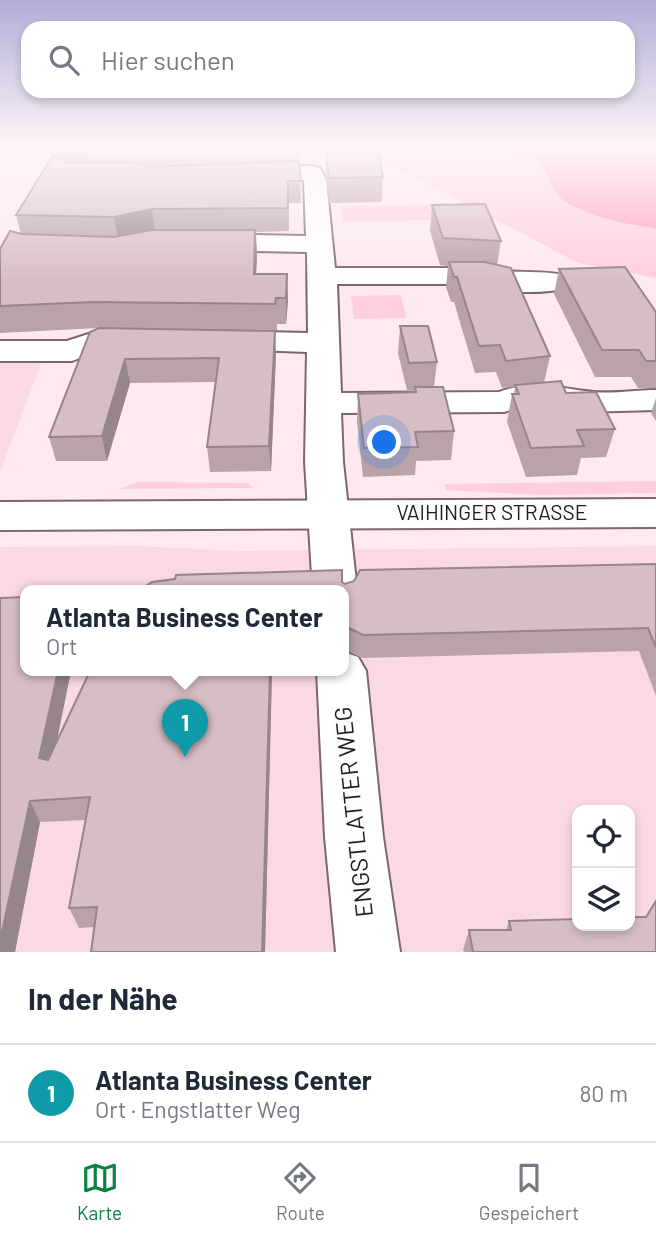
<!DOCTYPE html>
<html lang="de">
<head>
<meta charset="utf-8">
<style>
	body { margin:0; font-family:Barlow,sans-serif; background:#f2f2f3; color:#1f2937 }
	.controls { position:absolute; right:21px; bottom:21px; display:grid; overflow:hidden; border-radius:14px; box-shadow:0 4px 10px #0003 }
	.controls button { width:63px; height:63px; display:grid; place-items:center; padding:0; border:0; border-bottom:2px solid #e0e1e3; background:#fff; color:#1f2937; font:35px sans-serif }
	.you { position:absolute; left:385px; top:443px; width:24px; height:24px; margin:-18px; border:5px solid #fff; border-radius:50%; background:#1a73e8; box-shadow:0 0 0 10px #1a73e833 }
	.badge { display:grid; place-items:center; width:46px; height:46px; border-radius:50%; background:#0b8043; color:#fff; font-size:23px; font-weight:700 }
	.pin { position:absolute; translate:-50% -58px; filter:drop-shadow(0 2px 4px #0008) }
	.pin::after { content:''; position:absolute; top:37px; width:24px; height:21px; background:inherit; clip-path:polygon(0 0,100% 0,50% 100%) }
	.popup { position:absolute; left:20px; top:585px; width:329px; height:91px; box-sizing:border-box; display:grid; place-content:center; border-radius:14px; background:#fff; filter:drop-shadow(0 2px 5px #0005); font-size:23px; white-space:nowrap; color:#747a83 }
	.popup b { font-size:26px; color:#1f2937 }
	.popup::after { content:''; position:absolute; left:50%; top:100%; margin-left:-14px; border:14px solid transparent; border-top-color:#fff }
	.list { margin:0; padding:0; list-style:none }
	h2 { display:flex; justify-content:space-between; align-items:center; height:91px; margin:0; padding:0 28px; font-size:30px }
	h2 small { font-size:23px; font-weight:400; color:#747a83 }
	.list li { display:grid; grid-template-columns:46px 1fr auto; gap:21px; align-items:center; box-sizing:border-box; height:98px; padding:0 28px; border-top:2px solid #e0e1e3 }
	.list b { display:block; font-size:26px; white-space:nowrap }
	.list p { margin:0; font-size:23px; white-space:nowrap; color:#747a83 }
	.list em { font-size:23px; font-style:normal; color:#747a83 }
	.icon { flex:none; width:38px; height:38px; fill:none; stroke:currentColor; stroke-width:2; stroke-linecap:round; stroke-linejoin:round }
	.map { position:relative; flex:none; width:656px; height:952px; overflow:hidden }
	.search { position:absolute; background:#fff; box-shadow:0 4px 10px #0003; left:21px; right:21px; top:21px; height:77px; display:flex; align-items:center; gap:18px; box-sizing:border-box; padding:0 24px; border-radius:21px; color:#747a83; font-size:26px }
	.sheet { height:189px; background:#fff }
	nav { display:flex; justify-content:space-around; align-items:center; box-sizing:border-box; height:98px; border-top:2px solid #e0e1e3; background:#fff; font-size:19px; color:#747a83 }
	nav a { display:grid; justify-items:center; gap:4px }
	nav .on { color:#0b8043 }
	.map>svg:first-child { display:block }
	.built { fill:#fbd9e3; fill-rule:evenodd }
	.green { fill:#ffcfdd }
	.water { fill:#fea3c1 }
	.lines { fill:none; stroke-linecap:round; stroke-linejoin:round }
	.minor-casing { stroke:#7d676d; stroke-width:4 }
	.major-casing { stroke:#7d676d; stroke-width:4 }
	.minor { fill:#fff; fill-rule:evenodd }
	.major { fill:#fff; fill-rule:evenodd }
	.wall { fill:#b9a3a9 }
	.shaded-wall { fill:#96858a }
	.building { fill:#d7bec5; stroke:#96858a; stroke-width:2 }
	.labels { text-anchor:middle; stroke-width:5; stroke-linejoin:round; paint-order:stroke }
	.street-label { font-size:21px; fill:#231a1d; stroke:#fcfcfc }
	.near-street-label { font-size:24px; fill:#231a1d; stroke:#fcfcfc }
</style>
</head>
<body>
<div class="map">
<svg width="656" height="952" viewBox="0 0 656 952">
	<rect width="100%" height="100%" fill="#fee9ef"/>
	<!-- built -->
	<path class="built" d="M43 359 0 472V360Z
		M137 546 242 551 656 546V952H0V547ZM26 591H344V671H26ZM577 810H630V926H577Z"/>
	<!-- green -->
	<path class="green" d="M358 147H494L496 152C517 156 534 155 545 175L616 221 656 229V278L578 263Z
		M457 204 483 219 343 222 341 206Z
		M401 295 406 318 354 319 351 296Z
		M656 481V493L540 495 446 490 444 484Z
		M138 482 248 483 253 488 119 489Z"/>
	<!-- water -->
	<path class="water" d="M494 147H656V229C628 224 597 219 571 205 550 194 552 177 538 163 528 154 508 154 496 152Z"/>
	<g class="lines">
		<!-- minor casing -->
		<g class="minor-casing">
			<path id="minor" d="M312 166 320 168 326 179 335 268H485C515 275 541 269 568 276L572 282 568 288C542 294 506 294 482 284H337L341 393 499 392C527 381 557 387 585 391 607 395 634 390 656 390V410L582 412 561 406 521 407 504 412 341 413 343 462 357 591 351 603 344 605V591H313L305 462 307 352 224 349 213 347 208 340 213 333 224 331 308 333 307 252 204 250 195 247 191 242 195 237 204 234 306 236 304 180 247 181 236 174 247 167Z
				M98 331 147 333 152 340 147 347 103 349 72 361H0V341H67Z
				M344 652 358 657 366 671 383 837 400 952H336L325 837 317 671H344Z"/>
		</g>
		<!-- major casing -->
		<g class="major-casing">
			<path id="major" d="M656 499V527L0 530V502Z"/>
		</g>
		<!-- minor -->
		<use href="#minor" class="minor"/>
		<!-- major -->
		<use href="#major" class="major"/>
	</g>
	<!-- wall -->
	<path class="wall" d="M57 147H299L301 203H289V231L256 232 257 254 256 274 288 299 286 324H277V330L100 328 276 354 271 471 210 472 207 447 216 382 130 383 107 461H56L49 437 99 328 0 333V249L21 234 16 215 57 157Z
		M326 150 383 177 382 202 329 203 326 174Z
		M432 205 501 241 497 265 550 356 544 383 566 393 615 429 606 457 581 458 577 475 526 477 507 422 512 394H514L515 387 502 388 496 372 475 373 454 302H451L446 287 448 266 440 265 430 231Z
		M559 269 656 312V388H638L631 377H595L554 294Z
		M400 326 437 362 434 387 454 431 451 460 416 461 415 475 363 477 357 422 358 394 414 392 415 390H407L398 353Z
		M656 398V421L651 413Z
		M656 564V696L639 651 362 658 345 650 342 582 345 584Z
		M26 671H71L56 742 272 671 265 952H91L94 927 79 928 69 908 86 820 40 822 15 952H0Z
		M656 900V952H464L463 950 469 930H506L509 921 646 917Z"/>
	<!-- shaded-wall -->
	<path class="shaded-wall" d="M68 147H86L89 164 60 172 55 150Z
		M152 209 155 232 118 240 114 217Z
		M255 230 257 254 255 299 254 274Z
		M287 274 288 299 286 324V298Z
		M275 331 276 354 271 471 269 446Z
		M125 359 130 383 107 461 102 436Z
		M345 626V650L344 651V629Z
		M58 671H71L49 780 39 758Z
		M270 671H272L265 952H262Z
		M30 801 40 822 15 952H0V941Z"/>
	<!-- building -->
	<path class="building" d="M57 147H68L55 150Z
		M326 150H378L383 177 329 178Z
		M53 155 67 163 129 162 148 167 299 161 301 181H288V208L152 209 114 217 16 215Z
		M485 204 501 241 443 238 432 205Z
		M152 230H255L254 274H287L286 298H276L275 304 93 302 0 306V249L10 231 22 234 114 237Z
		M449 262H485L511 268 550 356 506 361 500 345 479 346 457 277H454Z
		M625 267 656 312V361H646L639 350H602L559 269Z
		M400 326H428L437 362 409 363Z
		M99 328 275 331 269 446 207 447 219 358 125 359 102 436 49 437 90 332Z
		M561 381 566 393 596 392 615 429 577 430 584 446 531 448 512 394H519L515 385Z
		M415 387H443L454 431 415 432 418 447 364 448 358 394 416 392Z
		M656 564V647L648 628 363 635 345 626 344 629V591H139L152 582 175 579 176 575 342 570V582L345 584 354 581 360 570Z
		M26 597V671H58L39 758 48 760 90 671H270L262 952H91L97 907 69 908 90 797 30 801 0 941V598Z
		M656 901V952H473L469 930H511L509 921 577 919V926H630V917H646Z"/>
	<!-- sky -->
	<linearGradient id="sky" x2="0" y2="1"><stop stop-color="#b1add8"/><stop offset="0.53" stop-color="#fff5f8"/><stop offset="1" stop-color="#fff5f8" stop-opacity="0"/></linearGradient>
	<rect width="656" height="280" fill="url(#sky)"/>
	<g class="labels">
		<!-- street labels -->
		<g class="street-label">
			<text x="492" y="520">VAIHINGER STRASSE</text>
		</g>
		<!-- near-street labels -->
		<g class="near-street-label">
			<text transform="translate(354 812) rotate(-96)" y="8">ENGSTLATTER WEG</text>
		</g>
	</g>
</svg>
<div class="controls">
<button><svg class="icon" aria-label="locate" viewBox="0 0 24 24"><circle cx="12" cy="12" r="6"/><path d="M12 2v4M12 18v4M2 12h4M18 12h4"/></svg></button>
<button><svg class="icon" aria-label="layers" viewBox="0 0 24 24"><path d="M12 4l9 5-9 5-9-5zM3 14l9 5 9-5"/></svg></button>
</div>
<div class="you"></div>
<div class="pin badge" style="left:185px;top:757px;background:#0f9aa8">1</div>
<div class="popup"><b>Atlanta Business Center</b>Ort</div>
<div class="search"><svg class="icon" aria-label="search" viewBox="0 0 24 24"><circle cx="10" cy="10" r="6"/><path d="M15 15l6 6"/></svg>Hier suchen</div>
</div>
<section class="sheet">
<h2>In der Nähe<small></small></h2>
<ul class="list">
<li><span class="badge" style="background:#0f9aa8">1</span><div><b>Atlanta Business Center</b><p>Ort · Engstlatter Weg</p></div><em>80 m</em></li>
</ul>
</section>
<nav>
<a class="on"><svg class="icon" aria-label="map" viewBox="0 0 24 24"><path d="M3 6l6-2 6 2 6-2v14l-6 2-6-2-6 2zM9 4v14M15 6v14"/></svg>Karte</a>
<a><svg class="icon" aria-label="directions" viewBox="0 0 24 24"><path d="M12 3l9 9-9 9-9-9zM9 14v-3h6M13 9l2 2-2 2"/></svg>Route</a>
<a><svg class="icon" aria-label="saved" viewBox="0 0 24 24"><path d="M7 4h10v16l-5-4-5 4z"/></svg>Gespeichert</a>
</nav>
</body>
</html>
